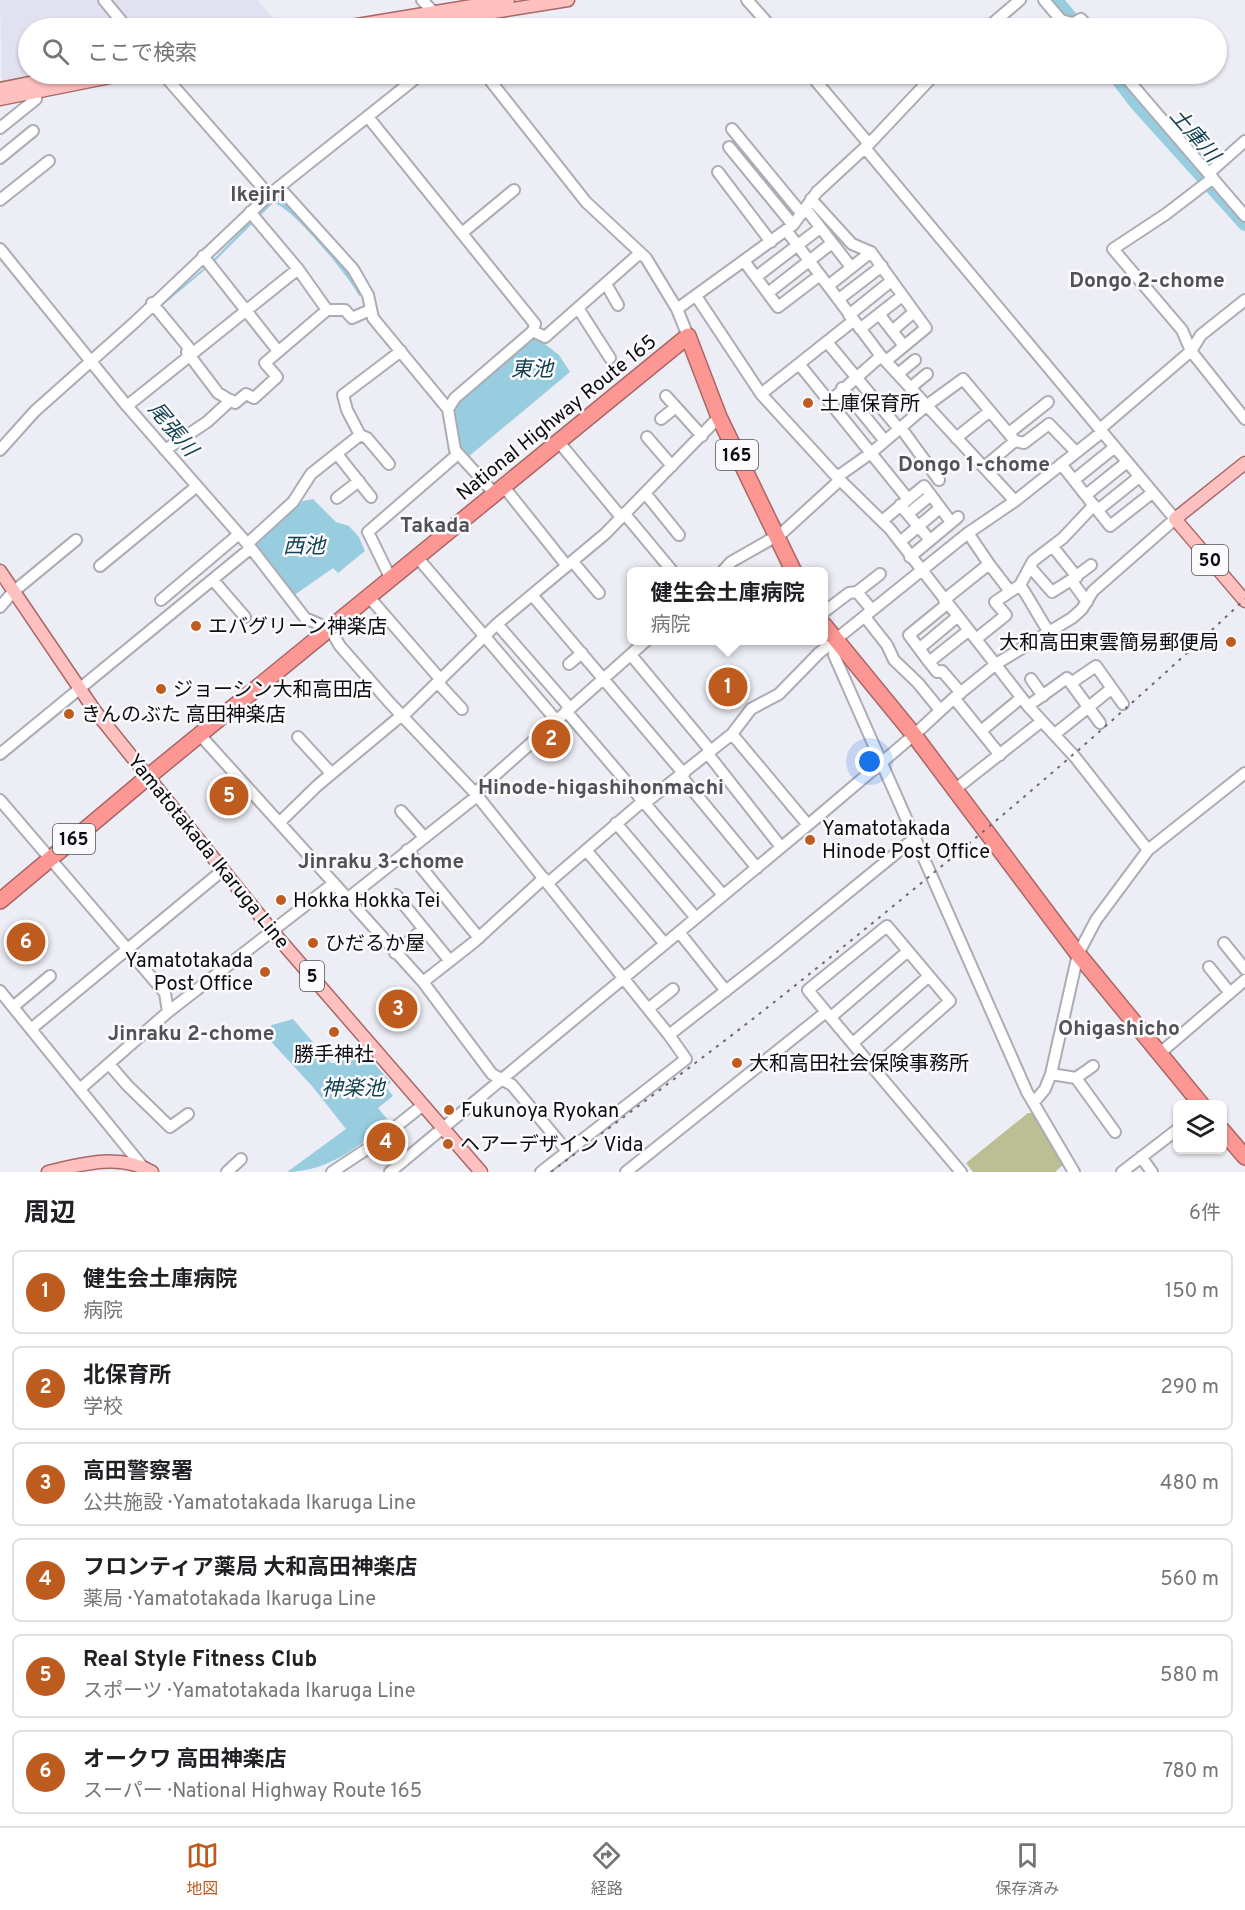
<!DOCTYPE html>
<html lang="ja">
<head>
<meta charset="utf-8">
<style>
	body { margin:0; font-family:Overpass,"Noto Sans JP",sans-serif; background:#f2f2f2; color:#202124 }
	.controls { position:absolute; right:18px; bottom:18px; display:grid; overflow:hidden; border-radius:9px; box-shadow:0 2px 4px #0004 }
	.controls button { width:54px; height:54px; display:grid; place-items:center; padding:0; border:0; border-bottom:2px solid #e0e0e0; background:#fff; color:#202124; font:30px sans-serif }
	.you { position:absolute; left:870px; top:762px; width:21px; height:21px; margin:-15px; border:4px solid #fff; border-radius:50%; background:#1a73e8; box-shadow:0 0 0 9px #1a73e833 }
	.badge { display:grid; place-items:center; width:39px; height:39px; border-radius:50%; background:#be5c20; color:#fff; font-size:20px; font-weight:700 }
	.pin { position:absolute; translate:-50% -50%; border:3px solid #fff; box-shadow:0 2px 6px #0006 }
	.popup { position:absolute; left:627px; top:567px; width:201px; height:78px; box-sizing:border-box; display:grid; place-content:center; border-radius:9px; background:#fff; filter:drop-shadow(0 2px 4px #0005); font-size:20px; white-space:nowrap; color:#757577 }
	.popup b { font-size:22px; color:#202124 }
	.popup::after { content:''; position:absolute; left:50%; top:100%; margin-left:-12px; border:12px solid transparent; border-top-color:#fff }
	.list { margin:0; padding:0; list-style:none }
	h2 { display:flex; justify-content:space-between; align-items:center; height:78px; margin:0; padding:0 24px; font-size:26px }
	h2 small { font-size:20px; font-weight:400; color:#757577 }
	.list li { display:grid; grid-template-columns:39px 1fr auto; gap:18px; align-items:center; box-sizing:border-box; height:84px; margin:0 12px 12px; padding:0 12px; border:2px solid #e0e0e0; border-radius:9px }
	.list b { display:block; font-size:22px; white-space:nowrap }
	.list p { margin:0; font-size:20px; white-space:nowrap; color:#757577 }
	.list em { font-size:20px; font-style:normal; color:#757577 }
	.icon { flex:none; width:33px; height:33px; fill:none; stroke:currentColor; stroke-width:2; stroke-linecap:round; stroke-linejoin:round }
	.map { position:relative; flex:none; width:1245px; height:1172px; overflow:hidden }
	.search { position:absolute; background:#fff; box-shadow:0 2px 4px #0004; left:18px; right:18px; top:18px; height:66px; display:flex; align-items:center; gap:15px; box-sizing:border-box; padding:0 21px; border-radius:33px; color:#757577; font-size:22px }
	.sheet { height:654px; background:#fff }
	nav { display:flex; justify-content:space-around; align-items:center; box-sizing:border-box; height:84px; border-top:2px solid #e0e0e0; background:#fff; font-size:16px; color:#757577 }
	nav a { display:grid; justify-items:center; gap:3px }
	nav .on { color:#be5c20 }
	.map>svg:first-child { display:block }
	.built { fill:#e1e1f1 }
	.green { fill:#bcbf94 }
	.water { fill:#98cddf }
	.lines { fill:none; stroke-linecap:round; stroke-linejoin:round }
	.river { stroke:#98cddf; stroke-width:14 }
	.minor-casing { stroke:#acacb4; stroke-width:14 }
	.major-casing { stroke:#a96766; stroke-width:15 }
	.highway-casing { stroke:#a96766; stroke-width:18 }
	.minor { stroke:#fff; stroke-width:10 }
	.major { stroke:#fec1bf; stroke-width:12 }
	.highway { stroke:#fd9794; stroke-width:15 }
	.rail { stroke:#6a6a6f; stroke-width:2; stroke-dasharray:3 6; stroke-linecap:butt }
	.poi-dot { fill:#be5c20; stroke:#fbfbfe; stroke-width:2 }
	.labels { text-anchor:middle; stroke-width:5; stroke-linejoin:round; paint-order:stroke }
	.shield { fill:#fbfbfe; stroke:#545457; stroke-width:1.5 }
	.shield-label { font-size:18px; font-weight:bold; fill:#0d0d10 }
	.poi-label { font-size:20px; fill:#0d0d10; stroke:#fbfbfe; text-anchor:start }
	.street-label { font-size:20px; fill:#0d0d10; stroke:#fbfbfe }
	.water-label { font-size:21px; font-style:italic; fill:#13414f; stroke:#fbfbfe }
	.neighbourhood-label { font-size:21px; font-weight:bold; fill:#515158; stroke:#fbfbfe }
</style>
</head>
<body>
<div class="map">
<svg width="1245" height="1172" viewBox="0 0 1245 1172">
	<rect width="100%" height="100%" fill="#ededf5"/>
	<!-- built -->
	<path class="built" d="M0 0H97L120 28H28V74H33L2 81Z
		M110 0H257L282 28H134Z"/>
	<!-- green -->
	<path class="green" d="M1028 1113H1033L1064 1164 1055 1172H973L966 1163Z"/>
	<!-- water -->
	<path class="water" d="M273 198C292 198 352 275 363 294L359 296C352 280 289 203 273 203L212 264 162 306 195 348 158 307 211 262Z
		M536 337 559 355 570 372 468 457C452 453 449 416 454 403L526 340Z
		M313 499 336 522 349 526 359 537 365 551 338 573 333 568 293 596 255 544 303 501Z
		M293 1019 331 1063H335L356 1044 391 1082 386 1087 393 1096 378 1108 388 1120C362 1147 325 1172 287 1172L346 1129 312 1086 264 1034 272 1025Z"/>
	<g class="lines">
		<!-- river -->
		<path class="river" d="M1056 0 1079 28
			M1114 74 1136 103 1245 224"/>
		<!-- minor casing -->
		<g class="minor-casing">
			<path id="minor" d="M104 0 127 28
				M422 0 449 28
				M747 0 772 28
				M1044 0 1061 20 1072 23
				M1068 26 1081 19 1089 28
				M987 28 1020 0
				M163 74 269 195
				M485 74 586 202 646 258 677 309 688 336
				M810 74 869 144
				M1123 74 1245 216
				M368 117 535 324 533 331 455 398 448 409 455 450 495 494
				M0 128 36 99V91
				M732 129 802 214
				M729 147 793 225
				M0 158 33 131
				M718 172 771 242
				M1209 173 1245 141
				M1213 178 1166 214 1113 249 1182 330 1191 351 1245 419
				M279 187 353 269 368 295 373 318 448 409
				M811 199 852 244 871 252 926 328 886 361
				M0 200 49 161
				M806 209 851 267
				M250 212 298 269 327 310H345L352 318 370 310
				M786 230 881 356 1015 501
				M462 233 514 190
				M0 249 127 406 251 548 305 618 330 629 340 646 389 702 475 793 669 1035 686 1059 541 1172
				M203 256 278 351
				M744 261 778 307 820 275
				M756 277 820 228
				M606 284 618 305
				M828 286 871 252
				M768 293 832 243
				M696 296 761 394 837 477 890 529 1028 706 1075 757 1148 850
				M839 299 882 266
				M152 303 189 348 187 352 218 393 235 403 246 394 254 398 277 377 265 363 327 310
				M578 308 610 358
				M677 309 793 225 817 192 869 144 935 74
				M879 314 904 346
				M849 315 890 282
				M860 329 902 296
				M533 331 545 337 640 253
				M892 331 914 312
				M827 342 899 429
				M799 364 908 499
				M898 374 915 360
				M842 388 885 441
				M910 388 927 374
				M761 394 853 321
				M666 396 702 436
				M829 402 881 356
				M127 406 298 269
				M661 419 676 407
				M901 428 939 480
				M1100 429 1191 351 1201 335 1245 300
				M1009 433 1048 402
				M360 435 367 438 389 464
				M647 437 672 466
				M956 438 990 411
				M558 441 621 517
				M0 450 35 411 135 322 269 195 421 74
				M165 450 207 422 231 400
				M337 454 371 497
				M1061 464 1110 526 1152 493
				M984 467 1015 441
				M837 477 871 453 926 406 963 379 1015 441 1024 443 1049 424 1076 452
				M1074 480 1115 447
				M504 487 567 566
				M645 493 679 535
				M1086 495 1127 462
				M337 498 359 481
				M900 505 930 540
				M1098 510 1139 477
				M624 513 673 572
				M908 514 931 495
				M882 521 924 486 951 522
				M968 533 989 564
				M900 542 940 508
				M247 544 293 502 311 474 360 435 347 410 343 395 401 351
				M1053 547 1077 577
				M417 557 556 720
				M910 557 958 517
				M573 562 599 593
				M100 566 197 486
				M1030 567 1052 592 1071 580
				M722 572 731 562 782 533 840 480
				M391 579 368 532 458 454
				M213 580 245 617
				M1020 585C1031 601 1038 616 1049 632
				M857 592 880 574
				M532 595 684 774
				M369 597 441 680
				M161 600 239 534
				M944 600 989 564 1009 590
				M1087 602 1071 580 1091 565
				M947 604 909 635 929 662 968 631
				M0 607 13 592 76 540
				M824 612 849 593 857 592 872 610
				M865 617 887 645 894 660 918 683 940 710
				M497 624 570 708
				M976 639 1006 615 995 602 1020 585 1033 561 1063 538 1094 505
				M836 641 834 655 1027 1092 1074 1172
				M920 648 957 617
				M631 655 710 750
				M929 662 937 672 942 671 961 693
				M569 664 582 653
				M1031 679 1043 696
				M438 683 462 709
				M1071 683 1096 666 1123 704
				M954 698 1000 755
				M1028 706 1067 678 1100 723
				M566 711 723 895
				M403 716 497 624 605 534 719 417
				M981 731 1021 698
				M732 734 808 825
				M1055 734 1111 689
				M200 735 423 982 492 1074 512 1085 567 1151
				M298 737 331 773
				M0 754 251 548
				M708 754 781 847
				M681 776 757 868
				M953 791 1042 721
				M475 793 647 640
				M0 800 165 993 168 1012
				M645 803 732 734 751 709 779 694 819 653 968 533 1015 501 1102 432
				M401 811 424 837
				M280 822 318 785 402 715
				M616 823 696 918
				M407 850 479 938
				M586 850 665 944
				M548 883 643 801
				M396 895 450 961
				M347 899 477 796
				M679 932 726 991
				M1224 943 1245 969
				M395 953 423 929
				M1209 967 1230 993
				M423 982 474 942 544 878
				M0 991 142 1166
				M14 1006 50 976
				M648 1009 673 989
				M826 1012 808 990 887 926 950 1001 874 1068
				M831 1017 908 951
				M31 1029 223 870
				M669 1035 774 953 916 837
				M853 1043 929 976
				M1159 1054 1245 980
				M109 1064 127 1085 170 1127 188 1114
				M1051 1074 1076 1078 1115 1132
				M1076 1078 1093 1066
				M81 1088 168 1012 334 883
				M1034 1102 1045 1089 1051 1074 1078 954 1096 920 1148 850 1245 773
				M1141 1157 1152 1172
				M227 1172 241 1159
				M332 1172 373 1145 423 1105
				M390 1172 808 825 914 735 954 698 996 664 1072 618 1082 609 1093 591 1175 519 865 148
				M626 1172 826 1012 961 1172
				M1122 1172 1178 1129"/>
		</g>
		<!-- major casing -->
		<g class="major-casing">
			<path id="major" d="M339 28 508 0
				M396 28 568 0
				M0 89 74 74
				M0 99 125 74
				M1245 463 1175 519 1245 601
				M0 571 95 711 273 932 481 1172
				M48 1172C81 1164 120 1153 152 1172"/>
		</g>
		<!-- highway casing -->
		<g class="highway-casing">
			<path id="highway" d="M824 625 914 735 1078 954 1201 1104
				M0 901 149 776 688 336 719 417 794 572
				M1222 1130 1245 1157"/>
		</g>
		<!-- minor -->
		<use href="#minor" class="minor"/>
		<!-- major -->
		<use href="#major" class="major"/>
		<!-- highway -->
		<use href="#highway" class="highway"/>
		<!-- rail -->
		<path class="rail" d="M551 1172C631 1111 713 1051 792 988 947 864 1100 736 1245 599"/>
	</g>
	<!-- markers -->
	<g class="poi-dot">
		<circle cx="808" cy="403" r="6"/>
		<circle cx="196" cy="626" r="6"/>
		<circle cx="1231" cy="642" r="6"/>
		<circle cx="161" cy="689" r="6"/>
		<circle cx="69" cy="714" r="6"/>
		<circle cx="810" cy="840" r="6"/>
		<circle cx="281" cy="900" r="6"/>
		<circle cx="313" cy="943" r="6"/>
		<circle cx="265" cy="972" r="6"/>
		<circle cx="334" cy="1032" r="6"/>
		<circle cx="737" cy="1063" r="6"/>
		<circle cx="449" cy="1110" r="6"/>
		<circle cx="448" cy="1144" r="6"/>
	</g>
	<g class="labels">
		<!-- shield labels -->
		<g class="shield">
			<rect x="716" y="440" width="42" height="30" rx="4.5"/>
			<rect x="1192" y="545" width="36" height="30" rx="4.5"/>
			<rect x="53" y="824" width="42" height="30" rx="4.5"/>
			<rect x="300" y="961" width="24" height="30" rx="4.5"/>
		</g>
		<g class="shield-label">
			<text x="737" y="461">165</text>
			<text x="1210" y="566">50</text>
			<text x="74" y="845">165</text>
			<text x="312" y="982">5</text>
		</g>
		<!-- poi labels -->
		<g class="poi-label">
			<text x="820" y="410">土庫保育所</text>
			<text x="208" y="633">エバグリーン神楽店</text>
			<text x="1219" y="649" text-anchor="end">大和高田東雲簡易郵便局</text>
			<text x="173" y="696">ジョーシン大和高田店</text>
			<text x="81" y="721">きんのぶた 高田神楽店</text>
			<text x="822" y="835">Yamatotakada<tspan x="822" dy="23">Hinode Post Office</tspan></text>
			<text x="293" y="907">Hokka Hokka Tei</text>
			<text x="325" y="950">ひだるか屋</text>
			<text x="253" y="967" text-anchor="end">Yamatotakada<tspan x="253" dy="23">Post Office</tspan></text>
			<text x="334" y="1061" text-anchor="middle">勝手神社</text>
			<text x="749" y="1070">大和高田社会保険事務所</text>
			<text x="461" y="1117">Fukunoya Ryokan</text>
			<text x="460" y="1151">ヘアーデザイン Vida</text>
		</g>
		<!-- street labels -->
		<g class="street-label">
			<text transform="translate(556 417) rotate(-39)" y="7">National Highway Route 165</text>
			<text transform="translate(209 851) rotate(51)" y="7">Yamatotakada Ikaruga Line</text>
		</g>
		<!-- water labels -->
		<g class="water-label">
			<text transform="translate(1195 135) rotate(49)" y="7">土庫川</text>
			<text x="532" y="376">東池</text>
			<text transform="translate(173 429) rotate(50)" y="7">尾張川</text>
			<text x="304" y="553">西池</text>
			<text x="353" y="1095">神楽池</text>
		</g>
		<!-- neighbourhood labels -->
		<g class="neighbourhood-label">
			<text x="258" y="201">Ikejiri</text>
			<text x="1147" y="287">Dongo 2-chome</text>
			<text x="974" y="471">Dongo 1-chome</text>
			<text x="435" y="532">Takada</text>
			<text x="601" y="794">Hinode-higashihonmachi</text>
			<text x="381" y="868">Jinraku 3-chome</text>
			<text x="1119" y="1035">Ohigashicho</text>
			<text x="191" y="1040">Jinraku 2-chome</text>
		</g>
	</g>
</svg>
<div class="controls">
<button><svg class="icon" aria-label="layers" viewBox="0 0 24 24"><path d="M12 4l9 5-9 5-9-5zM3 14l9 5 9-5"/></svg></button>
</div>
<div class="you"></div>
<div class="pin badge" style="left:728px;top:687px">1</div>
<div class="popup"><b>健生会土庫病院</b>病院</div>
<div class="pin badge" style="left:551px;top:739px">2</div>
<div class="pin badge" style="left:398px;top:1009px">3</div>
<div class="pin badge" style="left:386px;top:1142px">4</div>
<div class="pin badge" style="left:229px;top:796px">5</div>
<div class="pin badge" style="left:26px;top:942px">6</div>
<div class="search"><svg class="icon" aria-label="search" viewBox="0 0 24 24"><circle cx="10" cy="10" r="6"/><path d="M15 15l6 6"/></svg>ここで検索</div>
</div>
<section class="sheet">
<h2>周辺<small>6件</small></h2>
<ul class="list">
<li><span class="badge">1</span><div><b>健生会土庫病院</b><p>病院</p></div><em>150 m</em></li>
<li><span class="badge">2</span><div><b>北保育所</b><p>学校</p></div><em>290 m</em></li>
<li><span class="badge">3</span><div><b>高田警察署</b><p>公共施設 · Yamatotakada Ikaruga Line</p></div><em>480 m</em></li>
<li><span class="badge">4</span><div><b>フロンティア薬局 大和高田神楽店</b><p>薬局 · Yamatotakada Ikaruga Line</p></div><em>560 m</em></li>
<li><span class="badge">5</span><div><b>Real Style Fitness Club</b><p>スポーツ · Yamatotakada Ikaruga Line</p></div><em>580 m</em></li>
<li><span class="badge">6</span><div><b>オークワ 高田神楽店</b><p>スーパー · National Highway Route 165</p></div><em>780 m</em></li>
</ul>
</section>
<nav>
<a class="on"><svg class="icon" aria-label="map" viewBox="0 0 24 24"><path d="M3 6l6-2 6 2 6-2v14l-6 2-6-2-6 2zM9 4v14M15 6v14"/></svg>地図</a>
<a><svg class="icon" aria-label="directions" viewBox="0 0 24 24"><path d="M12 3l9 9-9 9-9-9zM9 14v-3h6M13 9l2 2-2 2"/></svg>経路</a>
<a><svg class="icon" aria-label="saved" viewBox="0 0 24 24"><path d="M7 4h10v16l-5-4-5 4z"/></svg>保存済み</a>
</nav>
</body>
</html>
